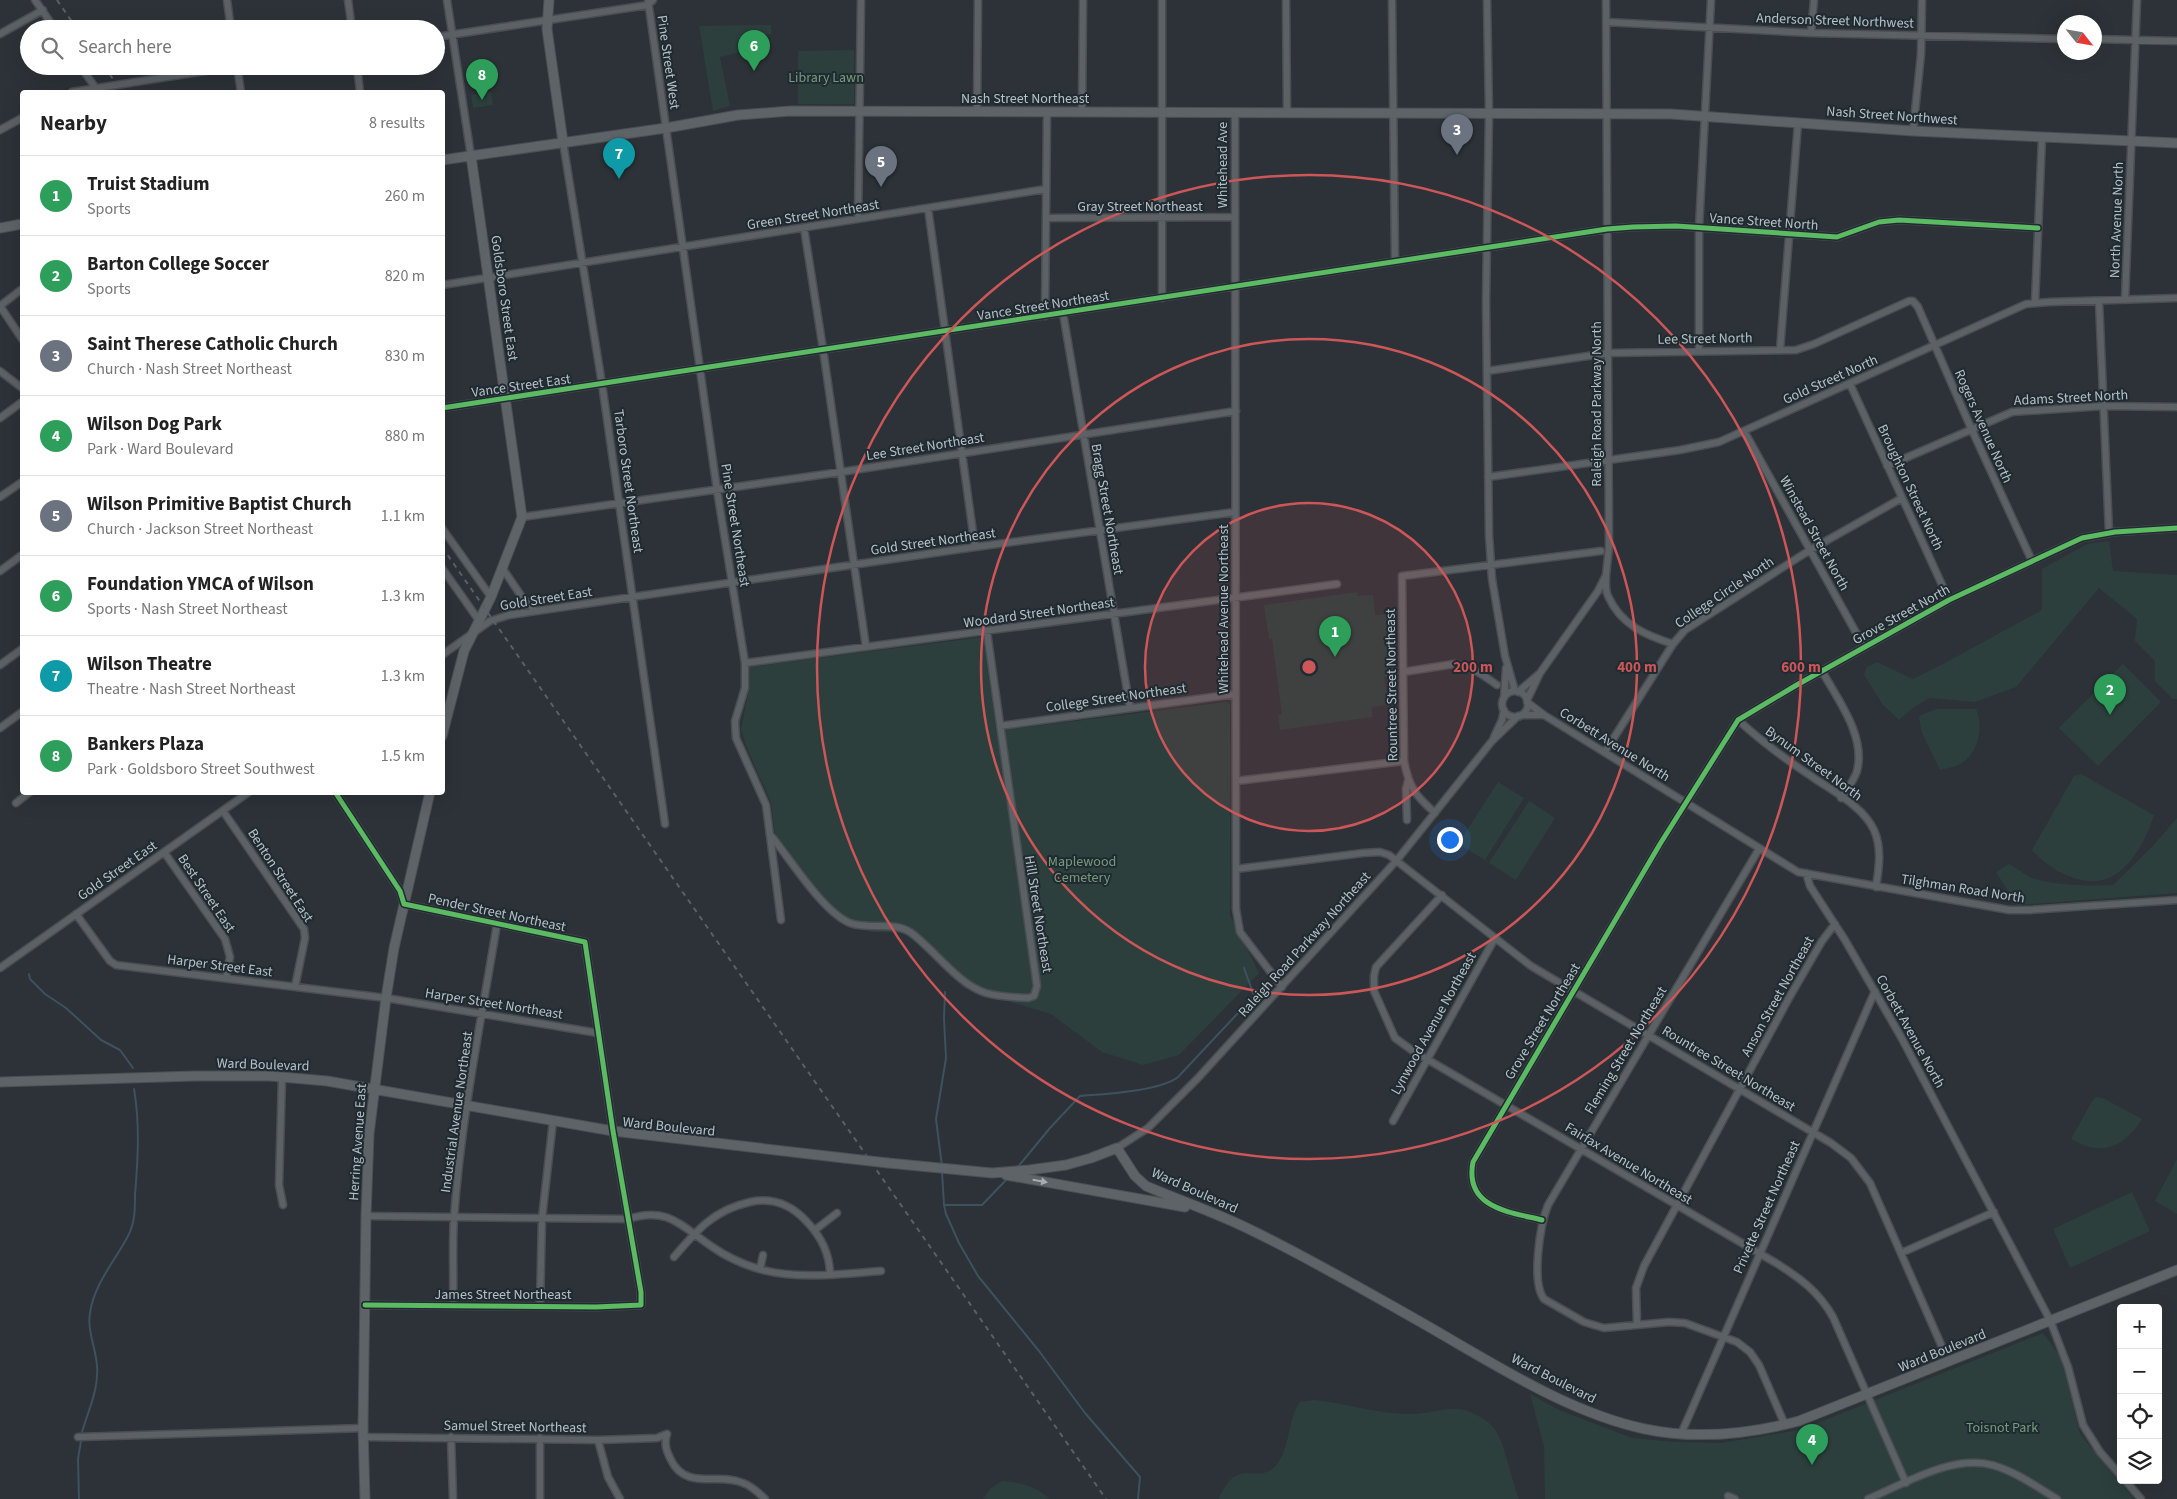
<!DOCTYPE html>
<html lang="en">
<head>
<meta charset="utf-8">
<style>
	body { margin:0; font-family:"Source Sans 3",sans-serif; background:#f6f6f6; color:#222 }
	.controls { position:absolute; right:15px; bottom:15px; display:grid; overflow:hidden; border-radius:5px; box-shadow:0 5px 20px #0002 }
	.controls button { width:45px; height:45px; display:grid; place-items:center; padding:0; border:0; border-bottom:1px solid #e0e0e0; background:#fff; color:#222; font:25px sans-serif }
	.compass { position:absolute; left:2057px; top:15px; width:45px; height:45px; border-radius:50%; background:#fff; box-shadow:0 5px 20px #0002; rotate:121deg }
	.you { position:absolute; left:1449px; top:839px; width:18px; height:18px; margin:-12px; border:4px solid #fff; border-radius:50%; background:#1a73e8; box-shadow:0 0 0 8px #1a73e833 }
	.badge { display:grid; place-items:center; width:32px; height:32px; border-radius:50%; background:#0f766e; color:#fff; font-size:16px; font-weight:700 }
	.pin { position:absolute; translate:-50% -41px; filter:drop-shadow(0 1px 2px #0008) }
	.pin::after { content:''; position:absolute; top:26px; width:18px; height:15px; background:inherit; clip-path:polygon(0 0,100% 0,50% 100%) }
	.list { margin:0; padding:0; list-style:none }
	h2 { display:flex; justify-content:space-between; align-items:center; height:65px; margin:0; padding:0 20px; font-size:21px }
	h2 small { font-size:16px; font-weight:400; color:#767676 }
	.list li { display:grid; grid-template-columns:32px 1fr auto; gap:15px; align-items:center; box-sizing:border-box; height:80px; padding:0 20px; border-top:1px solid #e0e0e0 }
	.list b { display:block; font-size:19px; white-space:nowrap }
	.list p { margin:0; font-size:16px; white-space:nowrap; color:#767676 }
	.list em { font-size:16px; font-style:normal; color:#767676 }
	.icon { flex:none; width:28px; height:28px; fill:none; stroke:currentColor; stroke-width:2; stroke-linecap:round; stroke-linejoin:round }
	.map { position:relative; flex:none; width:2177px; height:1499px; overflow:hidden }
	.search { position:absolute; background:#fff; box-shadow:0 5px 20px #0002; left:20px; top:20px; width:425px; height:55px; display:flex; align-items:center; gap:12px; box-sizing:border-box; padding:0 18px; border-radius:28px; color:#767676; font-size:19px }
	.panel { position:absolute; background:#fff; box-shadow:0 5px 20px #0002; left:20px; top:90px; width:425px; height:705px; border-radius:5px }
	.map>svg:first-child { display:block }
	.green { fill:#2c3f3d }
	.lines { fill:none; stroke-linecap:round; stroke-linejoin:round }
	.stream { stroke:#3d515f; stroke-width:2 }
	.minor-casing { stroke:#4a4e52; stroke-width:9 }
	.major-casing { stroke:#4a4f54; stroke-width:11 }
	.minor { stroke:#5c6165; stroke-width:6 }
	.major { stroke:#5e6367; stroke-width:9 }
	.rail { stroke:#5a5f63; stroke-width:2; stroke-dasharray:5 5; stroke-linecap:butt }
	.major-bridge-casing { stroke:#4a4f54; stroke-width:11; stroke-linecap:butt }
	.major-bridge { stroke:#5e6367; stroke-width:9 }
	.cycleway-casing { stroke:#202a31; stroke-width:8 }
	.cycleway { stroke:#5cba63; stroke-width:5 }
	.oneway { fill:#a5adb4 }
	.ring { fill:none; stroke:#cd5658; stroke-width:2.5 }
	.labels { text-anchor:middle; stroke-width:4; stroke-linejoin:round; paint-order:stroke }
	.street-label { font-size:14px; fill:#b7c0c7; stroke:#202a31 }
	.park-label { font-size:14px; fill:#779b7a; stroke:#202a31 }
	.centre { fill:#cd5658; stroke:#202a31; stroke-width:2.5 }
	.ring-label { font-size:15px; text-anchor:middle; font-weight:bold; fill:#cd5658; stroke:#202a31; stroke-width:4; stroke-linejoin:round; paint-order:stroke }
</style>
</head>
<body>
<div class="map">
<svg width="2177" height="1499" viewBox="0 0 2177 1499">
	<rect width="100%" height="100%" fill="#2c3237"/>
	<!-- green -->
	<path class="green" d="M771 25V34L748 38 749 50 720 57 730 106 713 111 699 26Z
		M854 50V104H798V51Z
		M491 92 493 105 473 108 471 95Z
		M2109 541 2113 571 2177 575V699H2173L2155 681V661L2135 641 2137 619 2099 588 2016 687 1975 702 1930 698 1914 707 1899 720 1883 705 1864 675 1867 667 1877 662 1913 679 1941 665 2042 610V569L2087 544Z
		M1357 592V596L1373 595 1375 615 1390 614 1398 675 1384 677 1389 705 1372 707V717L1280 730 1278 715H1282L1272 639H1269L1264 605Z
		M983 637 996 731 1226 702 1230 704V915L1259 973 1179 1055 1143 1065 1102 1052 1051 1014 964 988 925 949 905 933 872 932 844 923 785 857 775 834 771 802 749 753 741 730 750 684V667Z
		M2123 664 2161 702 2098 766 2059 728Z
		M1937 709H1976C1984 725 1979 752 1962 763 1956 767 1947 768 1940 770L1922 733 1919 718 1921 715Z
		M2081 774 2154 815C2147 837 2133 866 2111 877 2084 890 2050 870 2032 850L2074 776Z
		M1498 782 1524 798 1485 860 1458 844Z
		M1529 801 1555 818 1516 880 1489 863Z
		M2177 818V893L2017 905 1996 872 2009 864C2016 868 2023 873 2030 877 2050 886 2091 886 2113 885L2153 846Z
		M2096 1097 2103 1098 2142 1119C2124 1148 2101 1157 2071 1139L2091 1103Z
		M2177 1159V1214L2155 1201Z
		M2132 1192 2150 1231 2070 1268 2053 1229Z
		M2043 1333 2061 1357 2080 1434 2134 1499H1545L1544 1446 1530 1394 1559 1410 1632 1438 1674 1442 1721 1443 1800 1430Z
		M1314 1400C1345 1403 1374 1413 1405 1414 1423 1415 1441 1408 1459 1409 1470 1410 1486 1419 1493 1427 1505 1441 1511 1480 1519 1499H1218C1222 1493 1227 1481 1234 1477 1247 1467 1263 1482 1277 1464 1291 1446 1287 1420 1300 1402Z
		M1002 1481C1018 1482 1038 1486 1049 1499H983L991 1488Z"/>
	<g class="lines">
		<!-- stream -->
		<path class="stream" d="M29 974 30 979 45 994 66 1008 101 1040 120 1050 133 1068
			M942 1166 936 1119 946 1058 944 1019 945 992
			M1017 1168 1050 1128 1080 1096C1104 1094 1161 1091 1178 1077L1254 996 1244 968
			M942 1171 944 1205 946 1214 959 1243 978 1276 1039 1351 1085 1413 1140 1477 1138 1499
			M944 1205H982L1007 1179
			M82 1432C88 1411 99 1389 97 1366 96 1348 87 1332 90 1313 94 1284 115 1261 128 1236 135 1223 135 1209 135 1195 138 1159 140 1124 134 1089
			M79 1499 78 1459 81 1441"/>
		<!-- minor casing -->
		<g class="minor-casing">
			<path id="minor" d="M35 0 55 29
				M227 0 231 29
				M348 0 352 29
				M447 0 471 156
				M648 0 717 490 745 663V688L735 721 736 738 766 805 781 920
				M1286 0 1287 111
				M1392 0 1395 261
				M1487 0 1489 112 1486 303 1489 535 1492 579 1505 656 1515 691
				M1606 22 1811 33 2064 39
				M1811 33 1814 0
				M0 34 43 10
				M436 37 648 5 653 0
				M2094 39 2177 41
				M80 66 95 87
				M237 66 241 92
				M357 66 360 92
				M72 92 237 66
				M977 112 978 0
				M1082 112 1083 0
				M1235 112 1236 909 1240 932 1282 987
				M0 130 22 118
				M1913 131 1921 54 1922 0
				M563 142 602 384 665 824
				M928 208 975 547
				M1046 218 1235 217
				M858 219 861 0
				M804 228 823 349 866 647
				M442 285 1046 189
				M22 289 0 306 22 339
				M1162 298V0
				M2125 300 2137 0
				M2099 301 2109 533
				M2035 303 2042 138
				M1063 313 1130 708
				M1045 316 1047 112
				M1699 350V228L1711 0
				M1780 350 1798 123
				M0 371 22 388
				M1487 371 1608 353 1796 350 1814 344 1909 301H1913L1918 307 1971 428 2032 561
				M1850 384 1949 600
				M442 408 1607 229 1633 227 1676 226 1837 237 1879 222 1899 220 2038 228
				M0 418 22 402
				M1744 431 1864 647
				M1887 466 2012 412 2104 406 2177 407
				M1488 477 1680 450 1719 442 2026 304 2049 302 2177 298
				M0 497 22 482
				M522 517 841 472 1236 411
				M442 528 491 597
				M442 568 480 622
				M503 569 522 597 535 611
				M0 571 22 555
				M1606 576C1606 582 1605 590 1608 596 1621 625 1645 635 1673 644
				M442 655 490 621 509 615 975 547 1235 512
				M745 663 1337 584
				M0 665 22 649
				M1822 671C1838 700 1866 736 1857 771 1854 781 1846 790 1841 798
				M1403 672 1454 664C1472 666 1484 676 1497 685
				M1502 704a13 13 0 1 1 26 0a13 13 0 1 1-26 0Z
				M1518 692 1539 674
				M1504 698 1506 668
				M1527 700 1540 673 1598 591 1606 575 1609 547 1606 0
				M1527 702 1544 715 1798 872 2009 910H2030L2177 900
				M1522 715H1544
				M1738 720C1761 741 1785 759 1811 776 1832 791 1863 806 1874 830 1882 848 1879 868 1876 887
				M1000 726 1235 694
				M0 728 22 712
				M1494 737 1502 720 1504 710
				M1605 752 1673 644 1685 630 1810 550 1902 498
				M1236 781 1404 761
				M335 792 400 891 404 904 585 942 613 1131 641 1292V1305L596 1307 365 1305
				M16 803 30 792
				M223 811 304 929 305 938 295 987
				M1435 813C1416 796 1409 788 1404 761L1402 576 1601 551
				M1407 820 1406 789 1408 781
				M772 837C791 860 823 912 850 923 869 930 893 921 910 932 934 949 957 984 986 993 999 997 1014 997 1028 998L1034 996 1037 986 987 632
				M1759 849 1548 1205C1540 1225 1531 1282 1544 1299L1584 1322 1604 1328 1669 1322 1685 1323 1737 1342 1750 1352 1759 1365 1785 1425
				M164 852 225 939 230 957 226 978
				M1236 869 1363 853 1380 852 1389 855 1531 966 1831 1143 1851 1158 1870 1183 1943 1349
				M1806 873 1810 886 1845 940 1901 1037 2050 1320 2068 1367 2083 1425 2100 1452 2121 1476
				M1442 895 1376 967 1374 976V991L1395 1038 1413 1051 1776 1263C1800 1278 1819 1292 1833 1317L1906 1483
				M76 914 110 961 116 965 386 998 598 1033
				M0 968 249 792
				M282 1077 279 1185 283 1205
				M1393 1121 1495 938
				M1117 1148 1148 1128 1198 1078 1397 860 1492 741 1518 716
				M366 1216 628 1219C668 1206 681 1226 711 1246 725 1256 742 1264 759 1269 799 1280 840 1274 881 1271
				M1542 1220C1510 1212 1464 1208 1473 1162L1660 844 1738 720 1795 686 1949 600 2082 538 2115 532 2177 528
				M815 1230 837 1213
				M1901 1253 1994 1212
				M674 1257C697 1230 714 1210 750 1202 774 1197 792 1205 808 1223 822 1238 830 1254 830 1275
				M760 1269 763 1255
				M453 1305C454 1276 452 1247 454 1218 461 1119 481 1021 497 924
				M540 1306 542 1218 553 1121
				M1637 1325 1636 1288 1644 1266 1789 998 1822 941 1835 924
				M667 1434C664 1444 666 1450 671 1460 686 1491 719 1472 743 1483 752 1486 759 1493 765 1499
				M1681 1434 1875 991
				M78 1437 363 1428
				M363 1437 598 1440 657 1438 667 1434
				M451 1437 453 1499
				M540 1438V1499
				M598 1440 608 1477 620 1499
				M2125 1480 2141 1499
				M1728 1496 1735 1499
				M1868 1499C1904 1484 1953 1454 1992 1465 2015 1471 2037 1487 2057 1499"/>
		</g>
		<!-- major casing -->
		<g class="major-casing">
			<path id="major" d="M549 0 547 29 563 142
				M442 160 666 128 738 115 790 111 1671 114 1913 131 2177 143
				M0 228 22 224
				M442 736 464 651 491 597 522 517 471 156
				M0 1082 195 1076H270L327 1081 613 1131 844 1158
				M888 1163 992 1173 1029 1170 1066 1165 1091 1158 1117 1148 1135 1176 1146 1186C1181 1201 1217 1213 1251 1230 1307 1257 1362 1289 1417 1320 1488 1360 1565 1412 1645 1429 1697 1440 1749 1434 1799 1421L2177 1270
				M1006 1175 1185 1207
				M365 1499 363 1428 366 1216 369 1134 386 998 394 948 430 792"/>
		</g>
		<!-- minor -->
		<use href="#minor" class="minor"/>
		<!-- major -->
		<use href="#major" class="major"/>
		<!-- rail -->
		<path class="rail" d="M57 0 77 29
			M104 66 122 92
			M442 547 1106 1499"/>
		<!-- major-bridge casing -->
		<g class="major-bridge-casing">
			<path id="major-bridge" d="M844 1158 888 1163"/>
		</g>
		<!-- major-bridge -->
		<use href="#major-bridge" class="major-bridge"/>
		<!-- cycleway casing -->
		<g class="cycleway-casing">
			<path id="cycleway" d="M442 408 1607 229 1633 227 1676 226 1837 237 1879 222 1899 220 2038 228
				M335 792 400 891 404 904 585 942 613 1131 641 1292V1305L596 1307 365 1305
				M1542 1220C1510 1212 1464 1208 1473 1162L1660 844 1738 720 1795 686 1949 600 2082 538 2115 532 2177 528"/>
		</g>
		<!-- cycleway -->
		<use href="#cycleway" class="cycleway"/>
	</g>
	<!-- one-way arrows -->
	<defs><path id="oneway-solid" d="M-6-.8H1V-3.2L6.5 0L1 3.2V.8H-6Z" transform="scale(1.25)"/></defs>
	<use class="oneway" href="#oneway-solid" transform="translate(1040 1181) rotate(10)"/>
	<!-- distance rings -->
	<circle cx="1309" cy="667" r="164" fill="#cd5658" fill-opacity=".12"/>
	<g class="ring">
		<circle cx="1309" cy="667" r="164"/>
		<circle cx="1309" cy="667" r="328"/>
		<circle cx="1309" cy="667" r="492"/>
	</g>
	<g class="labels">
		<!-- street labels -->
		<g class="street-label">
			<text transform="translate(1835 20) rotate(2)" y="5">Anderson Street Northwest</text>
			<text transform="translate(669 62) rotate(82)" y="5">Pine Street West</text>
			<text x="1025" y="103">Nash Street Northeast</text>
			<text transform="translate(1892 115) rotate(4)" y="5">Nash Street Northwest</text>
			<text transform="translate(1222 165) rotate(-90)" y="5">Whitehead Ave</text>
			<text x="1140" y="211">Gray Street Northeast</text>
			<text transform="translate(813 214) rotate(-9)" y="5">Green Street Northeast</text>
			<text transform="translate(2116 220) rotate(-88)" y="5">North Avenue North</text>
			<text transform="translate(1764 221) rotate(4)" y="5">Vance Street North</text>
			<text transform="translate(505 298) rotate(82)" y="5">Goldsboro Street East</text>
			<text transform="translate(1043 305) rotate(-9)" y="5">Vance Street Northeast</text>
			<text transform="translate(1705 338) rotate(-1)" y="5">Lee Street North</text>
			<text transform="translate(1830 379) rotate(-24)" y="5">Gold Street North</text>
			<text transform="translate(521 385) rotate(-8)" y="5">Vance Street East</text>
			<text transform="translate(2071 397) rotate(-3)" y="5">Adams Street North</text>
			<text transform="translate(1596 404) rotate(-90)" y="5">Raleigh Road Parkway North</text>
			<text transform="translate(1984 426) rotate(66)" y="5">Rogers Avenue North</text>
			<text transform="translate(925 446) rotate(-9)" y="5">Lee Street Northeast</text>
			<text transform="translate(629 481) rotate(82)" y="5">Tarboro Street Northeast</text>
			<text transform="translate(1911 487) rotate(65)" y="5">Broughton Street North</text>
			<text transform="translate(1108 509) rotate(80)" y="5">Bragg Street Northeast</text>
			<text transform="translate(736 525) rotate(81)" y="5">Pine Street Northeast</text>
			<text transform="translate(1815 533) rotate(61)" y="5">Winstead Street North</text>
			<text transform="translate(933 541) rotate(-8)" y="5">Gold Street Northeast</text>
			<text transform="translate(1724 592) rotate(-34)" y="5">College Circle North</text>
			<text transform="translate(546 598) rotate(-9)" y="5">Gold Street East</text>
			<text transform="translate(1223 609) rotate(-90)" y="5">Whitehead Avenue Northeast</text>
			<text transform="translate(1039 612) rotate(-8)" y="5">Woodard Street Northeast</text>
			<text transform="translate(1901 614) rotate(-29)" y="5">Grove Street North</text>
			<text transform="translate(1391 685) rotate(-91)" y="5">Rountree Street Northeast</text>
			<text transform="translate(1116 697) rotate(-8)" y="5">College Street Northeast</text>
			<text transform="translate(1615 744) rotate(32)" y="5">Corbett Avenue North</text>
			<text transform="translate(1814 763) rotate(36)" y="5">Bynum Street North</text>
			<text transform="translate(117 870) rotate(-35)" y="5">Gold Street East</text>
			<text transform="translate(281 875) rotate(57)" y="5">Benton Street East</text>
			<text transform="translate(1963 888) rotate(9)" y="5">Tilghman Road North</text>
			<text transform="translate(207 893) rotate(56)" y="5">Best Street East</text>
			<text transform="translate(497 912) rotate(12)" y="5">Pender Street Northeast</text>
			<text transform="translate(1039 914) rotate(81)" y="5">Hill Street Northeast</text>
			<text transform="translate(1304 944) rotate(-48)" y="5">Raleigh Road Parkway Northeast</text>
			<text transform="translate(220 965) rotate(7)" y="5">Harper Street East</text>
			<text transform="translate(1777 996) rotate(-61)" y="5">Anson Street Northeast</text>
			<text transform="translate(494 1003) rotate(9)" y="5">Harper Street Northeast</text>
			<text transform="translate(1542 1021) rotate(-59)" y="5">Grove Street Northeast</text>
			<text transform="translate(1433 1023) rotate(-61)" y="5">Lynwood Avenue Northeast</text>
			<text transform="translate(1911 1031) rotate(61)" y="5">Corbett Avenue North</text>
			<text transform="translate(1625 1050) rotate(-59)" y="5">Fleming Street Northeast</text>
			<text transform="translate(263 1064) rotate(2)" y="5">Ward Boulevard</text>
			<text transform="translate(1729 1068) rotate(31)" y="5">Rountree Street Northeast</text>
			<text transform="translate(456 1112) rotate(-82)" y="5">Industrial Avenue Northeast</text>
			<text transform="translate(669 1126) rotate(6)" y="5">Ward Boulevard</text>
			<text transform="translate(357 1142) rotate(-86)" y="5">Herring Avenue East</text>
			<text transform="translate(1629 1163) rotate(31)" y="5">Fairfax Avenue Northeast</text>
			<text transform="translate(1195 1190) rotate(24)" y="5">Ward Boulevard</text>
			<text transform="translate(1766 1207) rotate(-66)" y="5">Privette Street Northeast</text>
			<text x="503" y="1299">James Street Northeast</text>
			<text transform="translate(1942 1350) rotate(-22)" y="5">Ward Boulevard</text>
			<text transform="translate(1554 1378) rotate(27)" y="5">Ward Boulevard</text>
			<text transform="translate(515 1426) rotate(1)" y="5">Samuel Street Northeast</text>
		</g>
		<!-- park labels -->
		<g class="park-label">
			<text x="826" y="82">Library Lawn</text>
			<text x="1082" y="866">Maplewood<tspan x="1082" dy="16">Cemetery</tspan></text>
			<text x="2002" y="1432">Toisnot Park</text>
		</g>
	</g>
	<circle cx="1309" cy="667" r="8" class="centre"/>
	<g class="ring-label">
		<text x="1473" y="672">200 m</text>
		<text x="1637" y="672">400 m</text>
		<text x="1801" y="672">600 m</text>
	</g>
</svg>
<div class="controls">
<button>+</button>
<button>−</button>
<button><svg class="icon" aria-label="locate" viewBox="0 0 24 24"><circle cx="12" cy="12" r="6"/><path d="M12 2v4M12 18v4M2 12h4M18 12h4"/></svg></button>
<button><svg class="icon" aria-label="layers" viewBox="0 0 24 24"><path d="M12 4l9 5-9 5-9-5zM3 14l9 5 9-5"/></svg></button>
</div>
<svg class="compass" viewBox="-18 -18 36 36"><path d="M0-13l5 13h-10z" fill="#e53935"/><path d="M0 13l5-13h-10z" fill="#767676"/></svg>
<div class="you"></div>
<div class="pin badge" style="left:1335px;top:657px;background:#2e9e5b">1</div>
<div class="pin badge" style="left:2110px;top:715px;background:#2e9e5b">2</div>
<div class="pin badge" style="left:1457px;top:155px;background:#6b7280">3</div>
<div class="pin badge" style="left:1812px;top:1465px;background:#2e9e5b">4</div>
<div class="pin badge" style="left:881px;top:187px;background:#6b7280">5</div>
<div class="pin badge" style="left:754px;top:71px;background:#2e9e5b">6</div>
<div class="pin badge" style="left:619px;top:179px;background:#0f9aa8">7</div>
<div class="pin badge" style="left:482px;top:100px;background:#2e9e5b">8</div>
<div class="search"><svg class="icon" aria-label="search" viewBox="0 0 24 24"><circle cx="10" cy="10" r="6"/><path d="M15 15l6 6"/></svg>Search here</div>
<section class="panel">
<h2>Nearby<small>8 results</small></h2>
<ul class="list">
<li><span class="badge" style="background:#2e9e5b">1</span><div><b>Truist Stadium</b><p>Sports</p></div><em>260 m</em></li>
<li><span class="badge" style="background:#2e9e5b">2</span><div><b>Barton College Soccer</b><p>Sports</p></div><em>820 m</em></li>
<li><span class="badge" style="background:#6b7280">3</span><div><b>Saint Therese Catholic Church</b><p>Church · Nash Street Northeast</p></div><em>830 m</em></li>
<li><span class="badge" style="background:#2e9e5b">4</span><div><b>Wilson Dog Park</b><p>Park · Ward Boulevard</p></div><em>880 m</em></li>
<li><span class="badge" style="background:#6b7280">5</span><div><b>Wilson Primitive Baptist Church</b><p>Church · Jackson Street Northeast</p></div><em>1.1 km</em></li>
<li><span class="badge" style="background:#2e9e5b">6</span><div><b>Foundation YMCA of Wilson</b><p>Sports · Nash Street Northeast</p></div><em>1.3 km</em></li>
<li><span class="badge" style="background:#0f9aa8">7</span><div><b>Wilson Theatre</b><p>Theatre · Nash Street Northeast</p></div><em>1.3 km</em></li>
<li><span class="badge" style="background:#2e9e5b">8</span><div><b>Bankers Plaza</b><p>Park · Goldsboro Street Southwest</p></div><em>1.5 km</em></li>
</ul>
</section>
</div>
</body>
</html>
